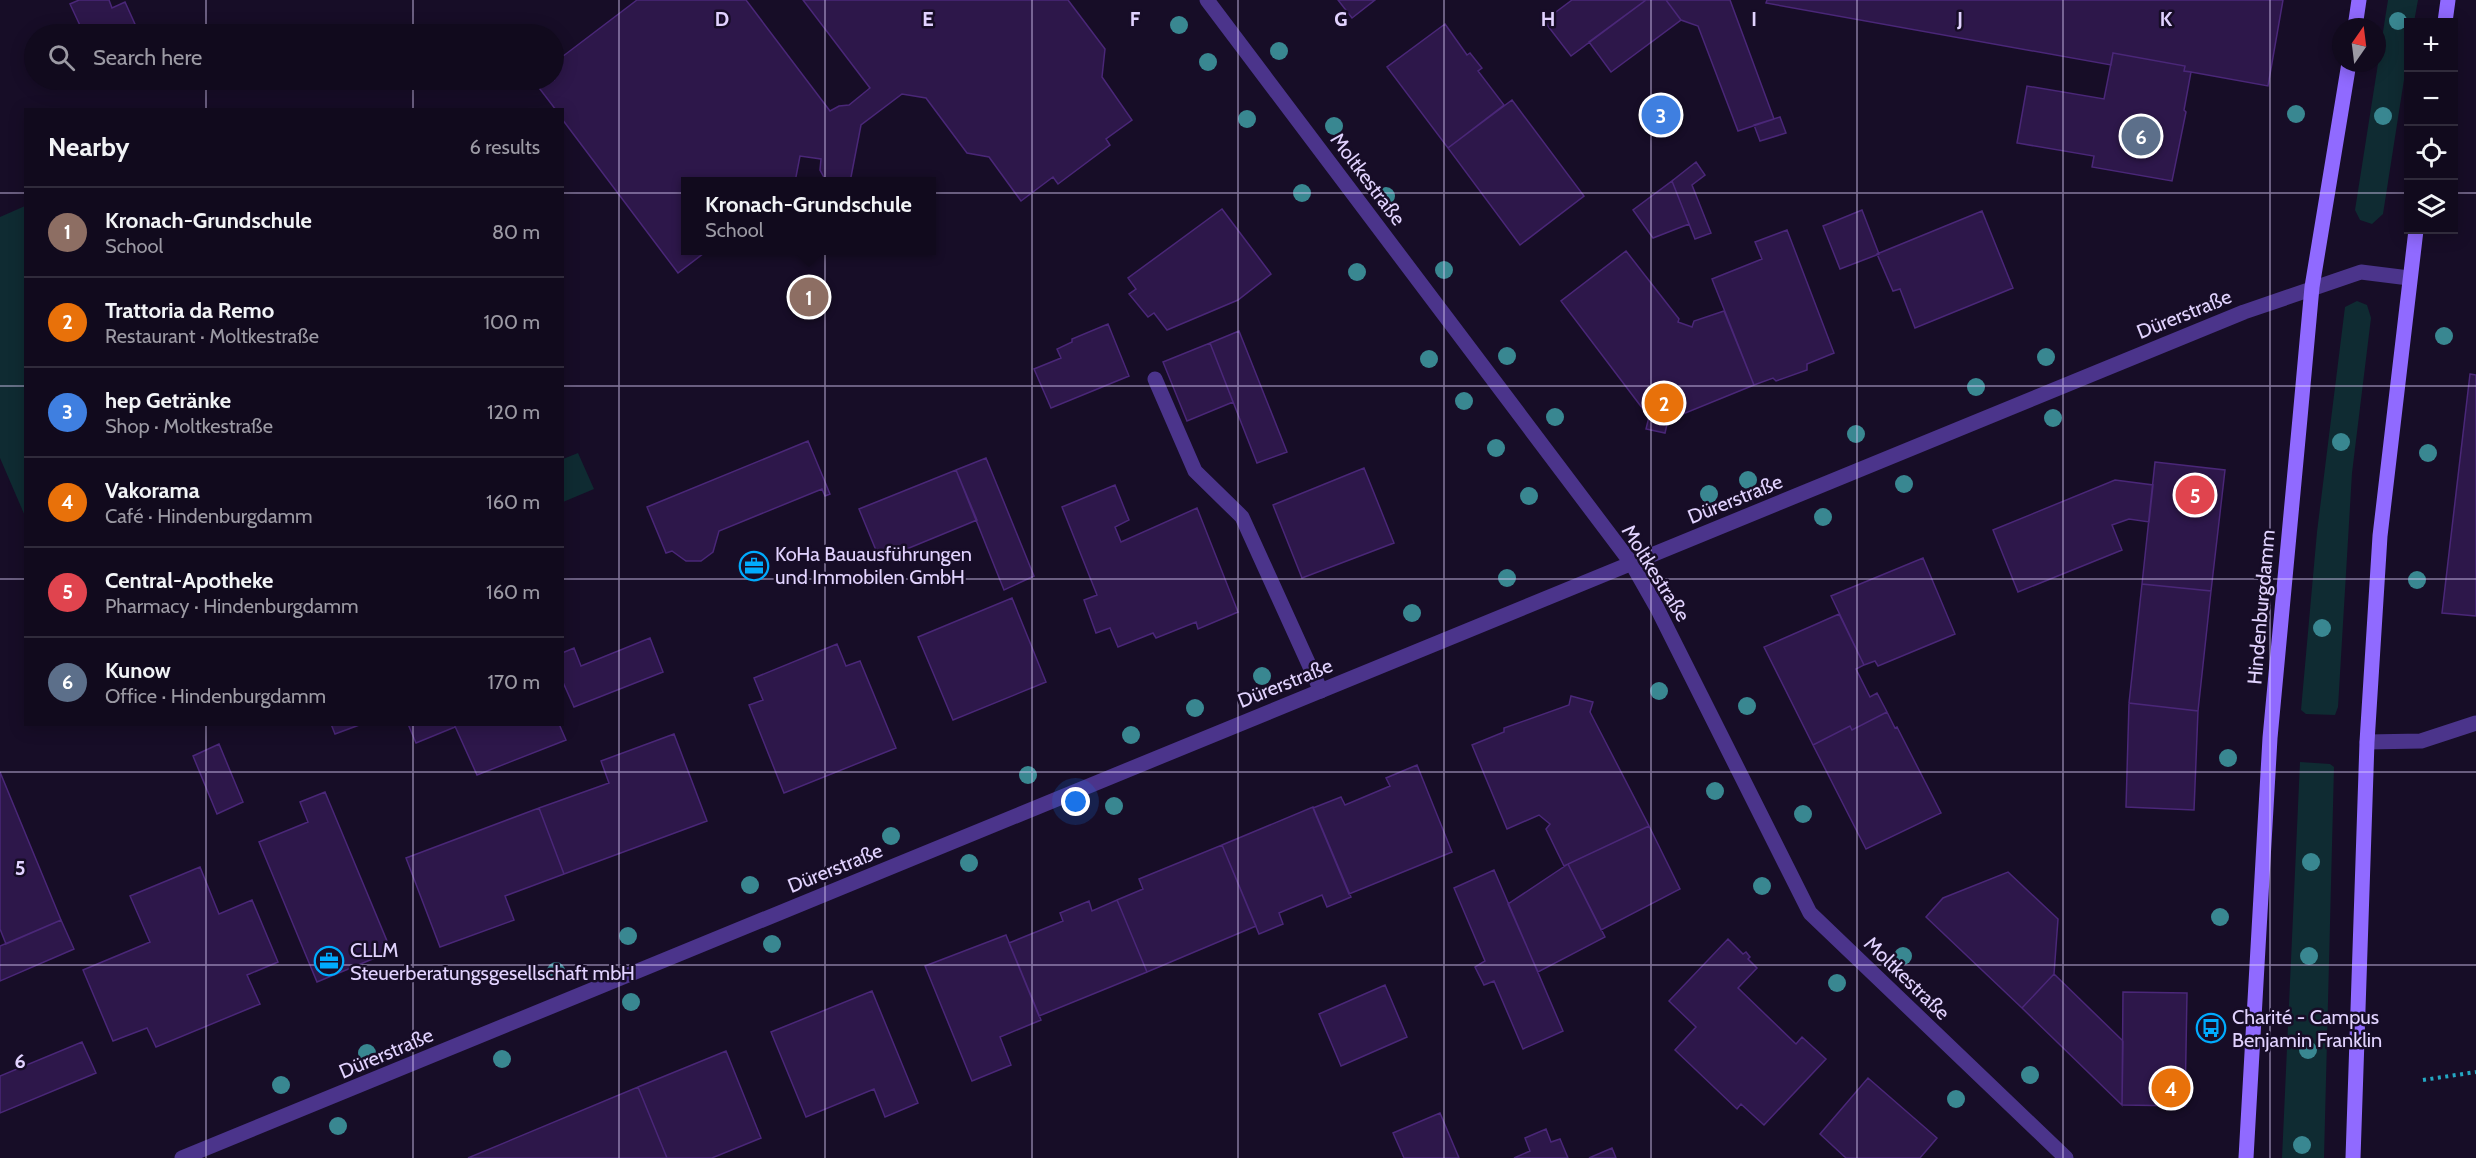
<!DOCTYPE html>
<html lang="en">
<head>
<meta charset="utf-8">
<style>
	body { margin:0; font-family:Cabin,sans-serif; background:#1a1326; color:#f1f3f6 }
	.controls { position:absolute; right:18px; top:18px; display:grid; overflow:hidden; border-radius:0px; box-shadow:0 3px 15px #0003 }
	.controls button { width:54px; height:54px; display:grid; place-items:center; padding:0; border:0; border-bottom:2px solid #302b3b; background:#110a1d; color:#f1f3f6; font:30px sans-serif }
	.compass { position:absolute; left:2332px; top:18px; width:54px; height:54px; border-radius:50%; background:#110a1d; box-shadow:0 3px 15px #0003; rotate:14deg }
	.you { position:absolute; left:1076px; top:802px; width:21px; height:21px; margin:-15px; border:4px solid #fff; border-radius:50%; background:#1a73e8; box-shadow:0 0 0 9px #1a73e833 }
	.badge { display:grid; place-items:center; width:39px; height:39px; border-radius:50%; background:#1a73e8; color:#fff; font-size:20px; font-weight:700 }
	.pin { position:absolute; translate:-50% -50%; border:3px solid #fff; box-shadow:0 2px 6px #0006 }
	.popup { position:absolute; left:681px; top:177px; width:255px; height:78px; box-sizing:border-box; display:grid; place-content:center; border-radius:0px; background:#110a1d; filter:drop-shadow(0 2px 4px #0005); font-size:20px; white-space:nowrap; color:#9c9aa4 }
	.popup b { font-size:22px; color:#f1f3f6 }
	.popup::after { content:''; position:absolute; left:50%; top:100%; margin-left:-12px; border:12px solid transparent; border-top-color:#110a1d }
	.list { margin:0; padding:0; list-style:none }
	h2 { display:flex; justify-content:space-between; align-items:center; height:78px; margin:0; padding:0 24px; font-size:26px }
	h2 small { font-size:20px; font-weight:400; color:#9c9aa4 }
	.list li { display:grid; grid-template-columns:39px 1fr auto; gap:18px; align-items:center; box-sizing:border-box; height:90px; padding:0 24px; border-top:2px solid #302b3b }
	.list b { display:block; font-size:22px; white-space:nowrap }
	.list p { margin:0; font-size:20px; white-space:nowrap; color:#9c9aa4 }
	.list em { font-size:20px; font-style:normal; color:#9c9aa4 }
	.icon { flex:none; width:33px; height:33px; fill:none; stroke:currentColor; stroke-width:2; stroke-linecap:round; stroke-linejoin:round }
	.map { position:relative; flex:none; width:2476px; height:1158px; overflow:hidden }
	.search { position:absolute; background:#110a1d; box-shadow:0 3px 15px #0003; left:24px; top:24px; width:540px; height:66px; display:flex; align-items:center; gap:15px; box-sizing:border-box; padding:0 21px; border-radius:33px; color:#9c9aa4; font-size:22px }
	.panel { position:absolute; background:#110a1d; box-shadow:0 3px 15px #0003; left:24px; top:108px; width:540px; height:618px; border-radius:0px }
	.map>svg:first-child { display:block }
	.green { fill:#0f2b32 }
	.building { fill:#2d174a; stroke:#4a2778; stroke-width:1.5 }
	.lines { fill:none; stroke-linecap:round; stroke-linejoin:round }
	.path { stroke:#24a8c3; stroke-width:4; stroke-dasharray:3 4.5; stroke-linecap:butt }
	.service { stroke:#4b348b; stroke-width:15 }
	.minor { stroke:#4b348b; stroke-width:15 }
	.secondary { stroke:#906aff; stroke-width:15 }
	.tree { fill:#398791 }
	.grid { fill:none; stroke:#e2d3ff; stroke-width:1.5; stroke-opacity:0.55 }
	.labels { text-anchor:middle; stroke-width:5; stroke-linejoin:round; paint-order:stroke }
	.street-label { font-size:20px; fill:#e2d3ff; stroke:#170d27 }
	.poi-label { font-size:20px; fill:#e2d3ff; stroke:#170d27; text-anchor:start }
	.grid-label { font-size:20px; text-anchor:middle; font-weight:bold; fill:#e2d3ff; stroke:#170d27; stroke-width:5; stroke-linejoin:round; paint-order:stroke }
</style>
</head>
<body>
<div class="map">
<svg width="2476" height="1158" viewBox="0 0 2476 1158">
	<rect width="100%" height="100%" fill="#170d27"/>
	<!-- green -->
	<path class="green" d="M2388 0H2418L2414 22H2408V54L2383 214 2372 224 2360 220 2355 210Z
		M25 206V516L0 458V217Z
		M2357 301 2367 305 2371 318 2352 473 2338 707 2335 715 2306 714 2301 710 2317 532 2345 307Z
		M578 453 594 489 563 502V459Z
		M2300 762 2330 764 2334 767 2324 1158H2282Z"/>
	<!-- building -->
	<path class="building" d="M79 0H109L112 8 125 2 139 33 84 34 70 4Z
		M637 0H746L830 111 839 106 849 105 870 88 803 0H1068L1105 49 1102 77 1132 120 1106 139 1110 145 1058 184 1053 177 1021 201 989 157 967 153 926 98 902 94 861 125 851 177 844 182 825 179 820 170 821 159 800 156 795 182H686V250H708L678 273 562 119V110H556L533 80H554V63Z
		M1338 0H1375L1352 18Z
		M1572 0H1646L1571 56 1544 21Z
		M1646 0H1666L1681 20 1611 72 1589 42Z
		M1666 0H1730L1774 119 1738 131 1698 26 1681 20Z
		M1767 0H2283L2268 86 2191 72 2184 71 2185 66 2113 53 2111 65 1766 3Z
		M1445 24 1467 55 1470 53 1482 68 1478 71 1504 105 1448 148 1387 67Z
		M2113 53 2185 66 2184 71 2191 72 2184 110 2186 112 2172 181 2092 167 2094 156 2017 143 2027 86 2104 99Z
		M1512 100 1584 196 1520 245 1448 148Z
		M1780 117 1786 133 1760 141 1754 125Z
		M1696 162 1705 175 1692 185 1711 233 1695 239 1672 181Z
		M1672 181 1689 224 1653 238 1633 210Z
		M1222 209 1271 274 1238 300 1167 330 1154 313 1148 317 1129 294 1136 289 1128 278Z
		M1862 210 1879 254 1840 269 1823 226Z
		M1982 211 2013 288 1915 328 1900 289 1893 291 1877 254Z
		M1787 230 1834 353 1807 364V370L1776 381 1773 378 1754 385 1712 279 1762 259 1755 242Z
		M1626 251 1679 319 1678 322 1692 327 1694 321 1724 311 1754 385 1668 420 1665 433 1646 429 1649 417 1561 301Z
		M1108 324 1129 376 1051 408 1034 369 1061 358 1057 349 1072 342V339Z
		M1239 331 1287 452 1257 463 1210 343Z
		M1210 343 1233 402 1187 421 1163 362Z
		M2470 374 2476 375V616L2442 613Z
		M808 441 830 494 825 496 822 489 719 531 713 552 701 561H686L672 551 666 553 647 507Z
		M986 458 1034 576 1004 590 956 470Z
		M2155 462 2225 470 2211 591 2142 584Z
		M1364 468 1394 543 1302 578 1273 505Z
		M956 470 977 520 880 560 859 509Z
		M2115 480 2153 485 2149 522 2129 519 2112 525 2122 550 2018 592 1993 530Z
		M1115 485 1129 520 1115 527 1121 542 1197 508 1238 612 1198 629 1196 622 1156 638 1153 633 1118 647 1110 628 1096 633 1084 600 1097 595 1062 507Z
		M1923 558 1955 634 1878 666 1875 661 1864 665 1831 596Z
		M2142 584 2211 591 2198 711 2129 703Z
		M1012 598 1046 682 953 720 918 637Z
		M1839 614 1864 665 1856 669 1870 697 1877 693 1887 712 1852 730 1850 726 1813 745 1764 647Z
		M650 638 663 672 574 707 562 680V653L574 648 581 666Z
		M837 644 846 666 860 661 896 748 784 793 749 705 763 700 754 678Z
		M1571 696 1593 702 1590 712 1649 826 1564 866 1546 829 1550 824 1539 815 1507 829 1472 745 1504 732V728L1569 705Z
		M2129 703 2198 711 2194 810 2126 807Z
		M1887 712 1895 728 1897 727 1941 813 1866 849 1813 745 1850 726 1852 730Z
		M331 724H362L335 734Z
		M408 724H454L455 727 416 743Z
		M454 724H559L566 740 477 775Z
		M674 734 707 821 564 874 539 808 609 783 601 761Z
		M219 744 243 802 217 814 193 756Z
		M1417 765 1452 852 1349 894 1313 808 1341 797 1345 805 1390 786 1386 778Z
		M0 772 61 920 6 944 0 929Z
		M325 792 387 941 383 943 387 953 317 982 259 842 308 822 300 802Z
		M1313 807 1351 897 1327 907 1322 895 1279 913 1283 924 1259 934 1222 845Z
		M539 808 564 874 505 896 514 920 440 947 406 858Z
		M1649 826 1680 889 1601 930 1568 864Z
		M1222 845 1256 926 1147 972 1117 900 1143 889 1139 879Z
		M1568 864 1605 937 1538 972 1508 904Z
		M200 867 219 914 252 900 278 962 247 975 260 1004 156 1047 147 1028 113 1041 83 970 150 942 130 896Z
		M1494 870 1563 1031 1523 1049 1494 981 1484 985 1475 967 1485 961 1454 888Z
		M2008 872 2058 919 2054 974 2022 1008 1926 917 1943 898Z
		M1117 900 1147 972 1039 1016 1009 943 1063 921 1060 913 1089 901 1092 911Z
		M61 920 74 949 0 981V946Z
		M1006 935 1041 1020 1000 1037 1011 1065 972 1081 925 966Z
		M1728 939 1743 954 1746 952 1750 957 1748 959 1757 968 1738 988 1796 1044 1802 1037 1826 1059 1764 1125 1741 1104 1737 1109 1675 1050 1696 1027 1669 1001Z
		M2054 974 2123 1041 2122 1105 2022 1008Z
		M1385 985 1407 1037 1341 1066 1319 1014Z
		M872 991 918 1103 885 1117 874 1089 806 1117 771 1032Z
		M2123 992 2187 993 2185 1106 2122 1105Z
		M82 1042 96 1073 0 1113V1076Z
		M726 1051 761 1138 712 1158H667L638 1087Z
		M1868 1078 1937 1138 1920 1158H1846L1820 1134Z
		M638 1087 667 1158H468Z
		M1440 1113 1459 1158H1404L1393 1133Z
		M1546 1129 1551 1142 1560 1139 1568 1158H1514L1530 1151 1525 1138Z
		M1612 1148 1616 1158H1589Z"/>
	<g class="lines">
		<!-- path -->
		<path class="path" d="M2423 1080 2476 1072"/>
		<!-- service -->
		<path class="service" d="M1155 379 1195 471 1242 517 1321 691
			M2367 742 2421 741 2476 723"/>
		<!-- minor -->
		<path class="minor" d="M1207 0 1632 564 1657 608 1810 913 2066 1158
			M182 1158 2244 312 2361 272 2409 278"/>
		<!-- secondary -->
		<path class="secondary" d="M2445 22 2448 0
			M2355 27 2359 0
			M2246 1158 2270 738 2300 418 2312 287 2349 63
			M2353 1158 2367 742 2380 536 2416 230"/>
	</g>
	<!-- trees -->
	<g class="tree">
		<circle cx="2398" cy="21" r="9"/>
		<circle cx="1179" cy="25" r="9"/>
		<circle cx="1279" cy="51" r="9"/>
		<circle cx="1208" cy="62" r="9"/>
		<circle cx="2296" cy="114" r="9"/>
		<circle cx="2383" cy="116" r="9"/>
		<circle cx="1247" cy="119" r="9"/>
		<circle cx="1334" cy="126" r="9"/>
		<circle cx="1302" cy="193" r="9"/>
		<circle cx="1386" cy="196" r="9"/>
		<circle cx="1444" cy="270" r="9"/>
		<circle cx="1357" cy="272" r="9"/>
		<circle cx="2444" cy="336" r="9"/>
		<circle cx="1507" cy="356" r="9"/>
		<circle cx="2046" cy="357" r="9"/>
		<circle cx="1429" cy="359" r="9"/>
		<circle cx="1976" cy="387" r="9"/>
		<circle cx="1464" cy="401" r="9"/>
		<circle cx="1555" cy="417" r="9"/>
		<circle cx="2053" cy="418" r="9"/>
		<circle cx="1856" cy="434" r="9"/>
		<circle cx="2341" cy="442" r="9"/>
		<circle cx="1496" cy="448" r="9"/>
		<circle cx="2428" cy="453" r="9"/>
		<circle cx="1748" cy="480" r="9"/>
		<circle cx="1904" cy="484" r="9"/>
		<circle cx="1709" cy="494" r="9"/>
		<circle cx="1529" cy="496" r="9"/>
		<circle cx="1823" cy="517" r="9"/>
		<circle cx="1507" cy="578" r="9"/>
		<circle cx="2417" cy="580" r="9"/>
		<circle cx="1412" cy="613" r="9"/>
		<circle cx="2322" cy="628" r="9"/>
		<circle cx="1262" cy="676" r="9"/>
		<circle cx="1659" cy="691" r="9"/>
		<circle cx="1747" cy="706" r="9"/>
		<circle cx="1195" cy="708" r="9"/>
		<circle cx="1131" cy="735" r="9"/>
		<circle cx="2228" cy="758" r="9"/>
		<circle cx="1028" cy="775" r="9"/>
		<circle cx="1715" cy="791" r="9"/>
		<circle cx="1114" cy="806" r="9"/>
		<circle cx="1803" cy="814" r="9"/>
		<circle cx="891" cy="836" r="9"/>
		<circle cx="2311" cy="862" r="9"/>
		<circle cx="969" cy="863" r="9"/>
		<circle cx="750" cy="885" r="9"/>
		<circle cx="1762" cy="886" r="9"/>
		<circle cx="2220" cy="917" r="9"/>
		<circle cx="628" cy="936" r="9"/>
		<circle cx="772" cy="944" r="9"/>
		<circle cx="1903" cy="956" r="9"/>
		<circle cx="2309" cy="956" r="9"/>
		<circle cx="556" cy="971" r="9"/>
		<circle cx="1837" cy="983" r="9"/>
		<circle cx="631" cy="1002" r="9"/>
		<circle cx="2308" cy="1050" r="9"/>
		<circle cx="367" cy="1053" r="9"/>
		<circle cx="502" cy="1059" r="9"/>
		<circle cx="2030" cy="1075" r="9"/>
		<circle cx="281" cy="1085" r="9"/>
		<circle cx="1956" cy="1099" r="9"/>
		<circle cx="338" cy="1126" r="9"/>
		<circle cx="2302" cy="1145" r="9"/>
	</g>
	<!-- grid -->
	<path class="grid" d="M206 0V34M413 0V34M619 0V1158M825 0V1158M1032 0V1158M1238 0V1158M1444 0V1158M1651 0V1158M1857 0V1158M2063 0V1158M2270 0V1158M206 80V110M413 80V110M0 193H26M562 193H2408M2454 193H2476M0 386H26M562 386H2476M0 579H26M562 579H2476M206 724V1158M413 724V1158M0 772H2476M0 965H2476"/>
	<!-- icons -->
	<defs>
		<g id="office-ring" transform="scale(1.5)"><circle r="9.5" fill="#170d27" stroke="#00abfe" stroke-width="1.5"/><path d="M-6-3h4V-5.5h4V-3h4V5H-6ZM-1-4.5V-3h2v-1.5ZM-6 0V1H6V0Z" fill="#00abfe"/></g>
		<g id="bus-ring" transform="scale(1.5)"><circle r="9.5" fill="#170d27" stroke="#00abfe" stroke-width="1.5"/><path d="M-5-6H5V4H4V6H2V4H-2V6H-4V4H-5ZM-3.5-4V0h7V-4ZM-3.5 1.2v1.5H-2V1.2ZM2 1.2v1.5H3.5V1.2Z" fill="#00abfe"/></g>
	</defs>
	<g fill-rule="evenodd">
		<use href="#office-ring" x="754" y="566"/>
		<use href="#office-ring" x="329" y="961"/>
		<use href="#bus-ring" x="2211" y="1028"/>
	</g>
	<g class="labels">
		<!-- street labels -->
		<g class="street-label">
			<text transform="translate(1368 179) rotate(53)" y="7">Moltkestraße</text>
			<text transform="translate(2184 314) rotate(-22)" y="7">Dürerstraße</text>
			<text transform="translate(1735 499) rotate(-22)" y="7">Dürerstraße</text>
			<text transform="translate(1656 573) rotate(58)" y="7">Moltkestraße</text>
			<text transform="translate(2261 607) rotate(-85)" y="7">Hindenburgdamm</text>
			<text transform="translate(1285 683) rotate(-22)" y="7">Dürerstraße</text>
			<text transform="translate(835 868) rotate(-22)" y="7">Dürerstraße</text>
			<text transform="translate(1907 978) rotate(44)" y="7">Moltkestraße</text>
			<text transform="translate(386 1053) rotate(-23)" y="7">Dürerstraße</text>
		</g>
		<!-- poi labels -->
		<g class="poi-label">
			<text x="775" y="561">KoHa Bauausführungen<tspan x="775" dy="23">und Immobilen GmbH</tspan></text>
			<text x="350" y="957">CLLM<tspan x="350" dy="23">Steuerberatungsgesellschaft mbH</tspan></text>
			<text x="2232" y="1024">Charité - Campus<tspan x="2232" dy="23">Benjamin Franklin</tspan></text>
		</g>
	</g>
	<g class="grid-label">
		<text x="722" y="26">D</text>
		<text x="928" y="26">E</text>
		<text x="1135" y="26">F</text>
		<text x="1341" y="26">G</text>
		<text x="1548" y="26">H</text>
		<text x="1754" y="26">I</text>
		<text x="1960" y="26">J</text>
		<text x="2166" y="26">K</text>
		<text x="20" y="875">5</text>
		<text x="20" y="1068">6</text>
	</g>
</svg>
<div class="controls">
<button>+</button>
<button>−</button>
<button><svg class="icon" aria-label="locate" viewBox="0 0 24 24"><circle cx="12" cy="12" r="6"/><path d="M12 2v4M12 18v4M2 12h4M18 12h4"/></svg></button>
<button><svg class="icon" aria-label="layers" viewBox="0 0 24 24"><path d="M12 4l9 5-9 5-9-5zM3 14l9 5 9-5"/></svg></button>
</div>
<svg class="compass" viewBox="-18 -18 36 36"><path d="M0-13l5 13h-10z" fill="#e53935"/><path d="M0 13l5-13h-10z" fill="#9c9aa4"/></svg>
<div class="you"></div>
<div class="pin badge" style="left:809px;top:297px;background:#8d6e63">1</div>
<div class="popup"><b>Kronach-Grundschule</b>School</div>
<div class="pin badge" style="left:1664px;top:403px;background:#e8710a">2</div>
<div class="pin badge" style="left:1661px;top:115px;background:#3f7fe0">3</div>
<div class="pin badge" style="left:2171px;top:1088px;background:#e8710a">4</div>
<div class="pin badge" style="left:2195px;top:495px;background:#e0444e">5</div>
<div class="pin badge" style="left:2141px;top:136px;background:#5c6f8a">6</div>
<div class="search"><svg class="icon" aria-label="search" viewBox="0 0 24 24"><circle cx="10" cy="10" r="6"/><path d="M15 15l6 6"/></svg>Search here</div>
<section class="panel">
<h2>Nearby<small>6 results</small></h2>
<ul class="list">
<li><span class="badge" style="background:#8d6e63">1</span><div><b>Kronach-Grundschule</b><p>School</p></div><em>80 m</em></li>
<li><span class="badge" style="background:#e8710a">2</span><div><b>Trattoria da Remo</b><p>Restaurant · Moltkestraße</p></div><em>100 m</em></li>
<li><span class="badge" style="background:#3f7fe0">3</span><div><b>hep Getränke</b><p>Shop · Moltkestraße</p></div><em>120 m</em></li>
<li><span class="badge" style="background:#e8710a">4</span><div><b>Vakorama</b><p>Café · Hindenburgdamm</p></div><em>160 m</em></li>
<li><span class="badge" style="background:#e0444e">5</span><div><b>Central-Apotheke</b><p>Pharmacy · Hindenburgdamm</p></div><em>160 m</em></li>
<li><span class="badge" style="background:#5c6f8a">6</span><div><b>Kunow</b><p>Office · Hindenburgdamm</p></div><em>170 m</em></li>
</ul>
</section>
</div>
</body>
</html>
